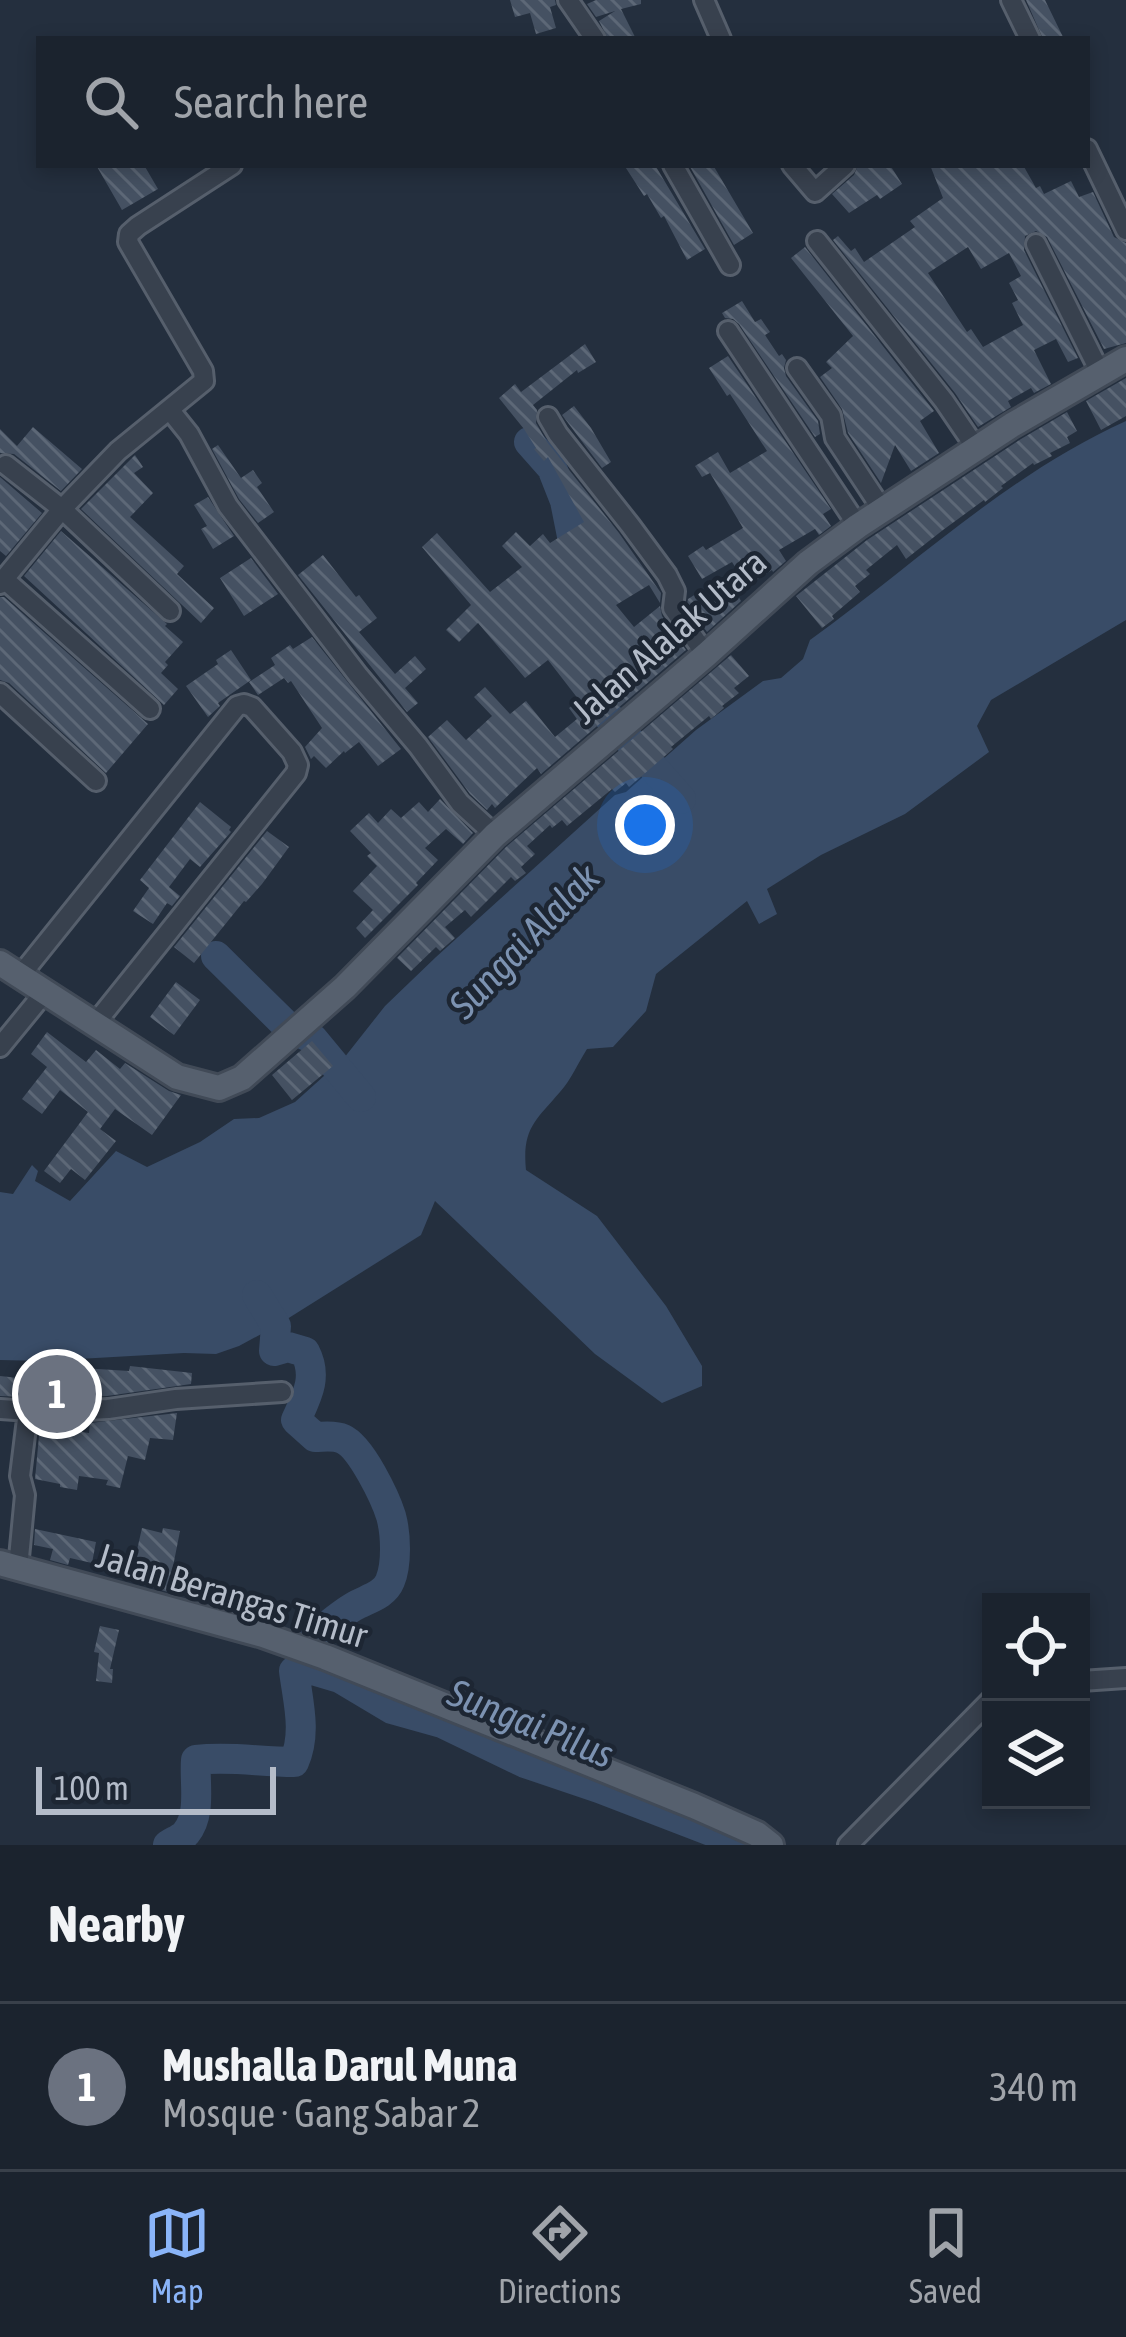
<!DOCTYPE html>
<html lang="en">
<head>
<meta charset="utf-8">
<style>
	body { margin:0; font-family:"Asap Condensed",sans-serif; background:#242b36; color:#f1f3f6 }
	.controls { position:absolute; right:36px; bottom:36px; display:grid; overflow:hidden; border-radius:0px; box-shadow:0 6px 18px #0003 }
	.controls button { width:108px; height:108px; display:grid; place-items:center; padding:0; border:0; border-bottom:3px solid #39404a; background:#1b232e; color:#f1f3f6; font:60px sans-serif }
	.scale { position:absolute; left:36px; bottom:30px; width:240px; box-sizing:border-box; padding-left:12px; border:6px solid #b4bcc9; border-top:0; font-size:33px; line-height:42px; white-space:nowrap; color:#b4bcc9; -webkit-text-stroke:9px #1d2633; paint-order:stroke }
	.you { position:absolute; left:645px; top:825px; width:42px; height:42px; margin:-30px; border:9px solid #fff; border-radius:50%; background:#1a73e8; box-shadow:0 0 0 18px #1a73e833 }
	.badge { display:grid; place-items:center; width:78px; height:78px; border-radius:50%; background:#8ab4f8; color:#fff; font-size:39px; font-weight:700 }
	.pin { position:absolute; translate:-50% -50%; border:6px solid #fff; box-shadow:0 3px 12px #0006 }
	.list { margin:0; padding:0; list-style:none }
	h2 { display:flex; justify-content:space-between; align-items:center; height:156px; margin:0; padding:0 48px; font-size:51px }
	h2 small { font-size:39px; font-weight:400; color:#a0a4aa }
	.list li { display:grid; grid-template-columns:78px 1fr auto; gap:36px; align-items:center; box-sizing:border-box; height:168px; padding:0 48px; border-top:3px solid #39404a }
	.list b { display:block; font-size:45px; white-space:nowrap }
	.list p { margin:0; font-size:39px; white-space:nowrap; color:#a0a4aa }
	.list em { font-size:39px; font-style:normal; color:#a0a4aa }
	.icon { flex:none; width:66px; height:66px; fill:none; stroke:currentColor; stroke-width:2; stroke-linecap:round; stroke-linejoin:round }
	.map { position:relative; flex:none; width:1126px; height:1845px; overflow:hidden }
	.search { position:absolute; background:#1b232e; box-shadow:0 6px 18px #0003; left:36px; right:36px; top:36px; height:132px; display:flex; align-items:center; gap:30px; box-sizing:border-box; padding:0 42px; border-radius:0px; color:#a0a4aa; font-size:45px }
	.sheet { height:324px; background:#1b232e }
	nav { display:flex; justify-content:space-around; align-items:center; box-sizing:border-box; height:168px; border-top:3px solid #39404a; background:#1b232e; font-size:33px; color:#a0a4aa }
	nav a { display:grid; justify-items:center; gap:6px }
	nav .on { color:#8ab4f8 }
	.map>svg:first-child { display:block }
	.water { fill:#394c67 }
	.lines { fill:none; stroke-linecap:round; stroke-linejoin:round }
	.river { stroke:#394c67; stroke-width:30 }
	.building { fill:url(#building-back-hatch); fill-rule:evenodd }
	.minor-casing { stroke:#565f6c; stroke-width:24 }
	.major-casing { stroke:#414a57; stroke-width:30 }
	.minor { stroke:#38414e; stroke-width:18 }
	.major { stroke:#56606e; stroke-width:24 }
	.labels { text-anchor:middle; stroke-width:9; stroke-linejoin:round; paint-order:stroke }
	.street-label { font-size:36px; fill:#b4bcc9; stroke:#1d2633 }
	.water-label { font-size:39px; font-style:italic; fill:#7c92b1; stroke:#1d2633 }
</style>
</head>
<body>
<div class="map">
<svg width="1126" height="1845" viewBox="0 0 1126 1845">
	<defs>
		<pattern id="building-back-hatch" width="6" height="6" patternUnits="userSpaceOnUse" patternTransform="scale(3)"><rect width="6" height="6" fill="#455162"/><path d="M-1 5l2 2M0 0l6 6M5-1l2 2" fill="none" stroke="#5d6877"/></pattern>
	</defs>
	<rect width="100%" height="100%" fill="#242f3e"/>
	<!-- water -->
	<path class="water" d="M1126 421V620L991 700 977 726 989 752 905 814 821 855 767 889 777 914 759 924 747 901 656 974 646 1011 613 1047 587 1049C578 1063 571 1080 560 1092 535 1121 522 1129 526 1170L597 1216 666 1306 702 1366V1386L662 1403 595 1354 435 1201 421 1235 276 1326 239 1346 216 1354 184 1353 43 1361 0 1360V1192L13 1194 32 1165 38 1171 35 1181 70 1201 116 1151 147 1167 200 1142 234 1119 259 1118 295 1102 344 1058 385 1006 436 957 615 795 626 792 696 730 763 681 781 678 803 659 810 640C914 565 1007 475 1126 421Z"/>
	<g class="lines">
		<!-- river -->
		<path class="river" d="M529 442 552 468 565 501 573 541 588 557 586 561
			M593 683V699L681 799
			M216 956 288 1027 313 1039 361 1097
			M306 1662 313 1670 340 1678 392 1709 442 1723 525 1763 599 1788 716 1833 733 1845
			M168 1845C174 1841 182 1838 186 1833 202 1814 194 1782 196 1760 231 1756 259 1762 294 1762 307 1733 298 1702 294 1671L306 1662 309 1641C323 1629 338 1616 353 1607 366 1599 384 1596 390 1581 397 1564 396 1534 391 1516 385 1497 361 1447 343 1439 334 1435 324 1437 315 1437L296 1420C307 1396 318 1377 305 1352L288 1347 274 1351 276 1326 257 1295"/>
	</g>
	<!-- building -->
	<path class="building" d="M510 0H555L556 5 550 7 556 28 536 34 530 13 515 17Z
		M596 0H641V4L621 9 636 39H608L599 21 615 11 596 17 587 4Z
		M1026 0H1045L1064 39H1043Z
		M96 165H144L158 189 122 210Z
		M624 165H655L705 249 687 260 664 216 661 218 647 194 644 196Z
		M689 165H713L753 233 734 245Z
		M858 165H890L902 184 880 199 877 195 849 213 832 194 854 175Z
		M930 165H1023L1036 188 1040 186 1044 194 1071 181 1079 197 1093 192 1114 237 1126 243V343L1104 349 1047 237 1036 231 1025 236 1024 250 1078 358 1068 362 1056 339 1034 350 1051 384 1034 393 1031 388 1008 401 1011 407 978 427 955 393 833 240 838 236 851 251 855 248 864 262 915 227 910 221 943 198ZM968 247 981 269 1009 253 1021 276 1009 283 1018 300 1012 303 1023 325 983 347 971 329 967 332 928 273Z
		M805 247 934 411 920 421 939 453 911 471 895 445 881 483 848 433 842 409 820 377 832 368 826 362 853 336 791 258Z
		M742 301 755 322 761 319 770 332 765 335 779 356 782 354 786 360 784 368 786 376 818 421 820 434 815 437 739 324 733 319 725 318 722 313Z
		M585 344 596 362 578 373 577 370 533 405 537 410 536 423 547 442 619 533 661 593 660 603 649 585 616 605 634 627 660 606 662 616 686 650 541 774 537 768 495 808 492 804 487 810 470 794 428 737 447 720 466 740 492 716 474 697 485 687 510 714 526 701 555 737 577 719 569 708 579 700 548 660 525 678 478 623 459 642 446 630 471 605 422 547 437 533 490 592 522 567 502 546 516 532 530 546 543 534 550 543 584 522 548 457 544 461 534 449 536 448 524 429 499 398 515 384 521 392Z
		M728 356 831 509 823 514 831 526 819 535 815 529 779 550 786 561 773 572 772 570 747 586 732 562 702 579 688 556 703 546 706 550 743 528 710 473 702 477 695 466 718 452 730 473 767 451 730 394 727 396 709 368Z
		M1126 378V416L1101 430 1086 401Z
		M574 406 591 428 611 462 602 468 562 415Z
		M1067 412 1077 431 1067 437 1070 443 1050 453 1052 456 1034 465 1033 463 1001 486 1003 488 985 502 984 500 943 530 906 559 897 545 866 570 870 574 855 586 860 592 832 616 834 619 822 628 796 596 867 540 1021 439Z
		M33 427 82 469 61 491 14 454 0 453V429L17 446Z
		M218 445 241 478 253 470 262 483 257 487 274 512 258 523 239 499 212 449Z
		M135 455 143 467 134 473 153 493 130 517 184 566 177 574 214 608 201 623 81 509Z
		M0 477 42 513 6 556 0 551Z
		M208 497 234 536 213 549 201 529 207 526 194 505Z
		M61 531 167 624 165 626 183 642 165 662 168 665 161 673 178 689 164 705 24 576Z
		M323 555 356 597 359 595 377 618 359 632 395 674 415 656 426 669 405 688 418 703 407 712 298 575Z
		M251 558 278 594 244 616 220 578Z
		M734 589 741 601 707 632 687 604 688 599 699 592 707 605Z
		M0 597H4L148 724 106 773 9 683 0 680Z
		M312 637 401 749 378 766 359 742 345 753 344 751 326 768 314 756 311 759 305 747 322 728 291 681 288 683 284 678 258 695 249 682 275 665 271 658 290 645 293 649Z
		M231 650 251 680 218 703 220 706 208 717 186 686 218 664 216 660Z
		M731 655 749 676 734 688 739 693 722 706 724 708 711 719 709 716 671 747 673 749 629 787 626 783 615 792 612 789 567 826 562 820 552 828 550 825 527 846 535 854 521 867 526 873 515 881 511 877 471 917 465 910 445 927 455 938 440 951 436 947 411 971 397 958 506 847Z
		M440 799 473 833 463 844 446 829 425 848 438 860 416 883 418 885 365 938 356 928 373 910 353 891 377 866 367 856 371 853 350 831 369 813 378 823 391 809 401 818 419 802 428 812Z
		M200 802 231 827 229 830 231 832 200 867 190 859 169 887 180 896 172 906 167 903 153 924 133 911 149 888 140 880Z
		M267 831 289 847 262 884 246 902 244 901 194 963 174 947Z
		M176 982 200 1000 174 1035 150 1017Z
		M47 1032 86 1062 96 1050 120 1069 125 1063 169 1091 181 1095 152 1135 115 1109 100 1129 116 1141 85 1180 71 1169 60 1183 44 1171 88 1112 60 1090 42 1114 22 1099 47 1067 31 1054Z
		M312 1041 333 1066 292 1100 272 1075Z
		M66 1364 83 1365 82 1368 129 1371 130 1366 192 1373 191 1384 107 1396 44 1398 0 1396V1376L28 1379V1374L64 1378Z
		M177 1413 173 1440 150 1438 145 1460 128 1456 120 1488 106 1485 108 1480 79 1476 77 1490 60 1487V1484L35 1479 40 1425H55L54 1428 89 1433 90 1423Z
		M142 1528 162 1533 163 1528 180 1531 168 1592 130 1581Z
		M35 1529 96 1542 92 1563 70 1558 68 1565 50 1560 53 1549 34 1545Z
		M100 1626 119 1630 110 1669H113L112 1683 96 1681 99 1653 94 1652Z"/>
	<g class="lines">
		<!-- minor casing -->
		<g class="minor-casing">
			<path id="minor" d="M568 0 595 39
				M704 0 721 39
				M1011 0 1030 39
				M1087 149 1126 230
				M673 165 730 265
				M792 165 815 192 845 165
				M817 241 944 401 976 448
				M1036 244 1101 374
				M728 331 858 526
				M797 368 831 416 835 438 882 509
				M168 413 173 414 189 434 228 506 358 675 418 746 460 803 495 835
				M548 417 558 434 630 525 667 575 675 591 673 608 706 655
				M6 465 62 509 170 611
				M4 579 150 709
				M0 584 62 509 118 451 204 381 203 371 128 242 129 234 138 226 232 165
				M0 693 96 781
				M20 976 237 706 244 704 252 707 292 752 298 765 296 773 94 1025
				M0 1047 45 992
				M0 1409 44 1412 108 1409 176 1399 282 1392
				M18 1568 25 1495 20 1476 28 1411
				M1081 1681 1126 1678
				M848 1845 991 1700"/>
		</g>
		<!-- major casing -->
		<g class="major-casing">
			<path id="major" d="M0 963 177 1077 219 1088 242 1078 345 987 495 835 706 655 808 563 858 526 1012 425 1126 359
				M0 1563 263 1635 325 1657 694 1806 757 1834 771 1845"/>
		</g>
		<!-- minor -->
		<use href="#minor" class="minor"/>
		<!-- major -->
		<use href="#major" class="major"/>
	</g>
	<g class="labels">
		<!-- street labels -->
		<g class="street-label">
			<text transform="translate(669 636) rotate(-41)" y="13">Jalan Alalak Utara</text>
			<text transform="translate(232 1595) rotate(17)" y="13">Jalan Berangas Timur</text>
		</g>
		<!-- water labels -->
		<g class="water-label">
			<text transform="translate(524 941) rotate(-46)" y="14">Sungai Alalak</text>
			<text transform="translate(531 1723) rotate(22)" y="14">Sungai Pilus</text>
		</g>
	</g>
</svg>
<div class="controls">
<button><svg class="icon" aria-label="locate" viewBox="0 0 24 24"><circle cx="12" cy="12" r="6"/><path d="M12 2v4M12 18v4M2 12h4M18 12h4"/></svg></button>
<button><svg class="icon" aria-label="layers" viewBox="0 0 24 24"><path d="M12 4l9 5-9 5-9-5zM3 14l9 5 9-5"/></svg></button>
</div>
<div class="scale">100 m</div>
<div class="you"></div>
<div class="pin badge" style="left:57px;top:1394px;background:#6b7280">1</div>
<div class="search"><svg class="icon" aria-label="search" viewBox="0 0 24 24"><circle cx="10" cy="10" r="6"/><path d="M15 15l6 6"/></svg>Search here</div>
</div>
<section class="sheet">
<h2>Nearby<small></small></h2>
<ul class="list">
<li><span class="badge" style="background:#6b7280">1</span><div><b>Mushalla Darul Muna</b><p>Mosque · Gang Sabar 2</p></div><em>340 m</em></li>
</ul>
</section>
<nav>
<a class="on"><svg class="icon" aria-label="map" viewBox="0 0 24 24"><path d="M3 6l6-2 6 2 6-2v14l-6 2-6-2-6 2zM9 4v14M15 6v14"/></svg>Map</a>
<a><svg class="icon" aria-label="directions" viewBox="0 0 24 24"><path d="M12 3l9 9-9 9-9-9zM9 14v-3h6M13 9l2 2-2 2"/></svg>Directions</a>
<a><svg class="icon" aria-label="saved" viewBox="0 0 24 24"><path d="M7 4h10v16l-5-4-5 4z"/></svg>Saved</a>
</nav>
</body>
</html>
